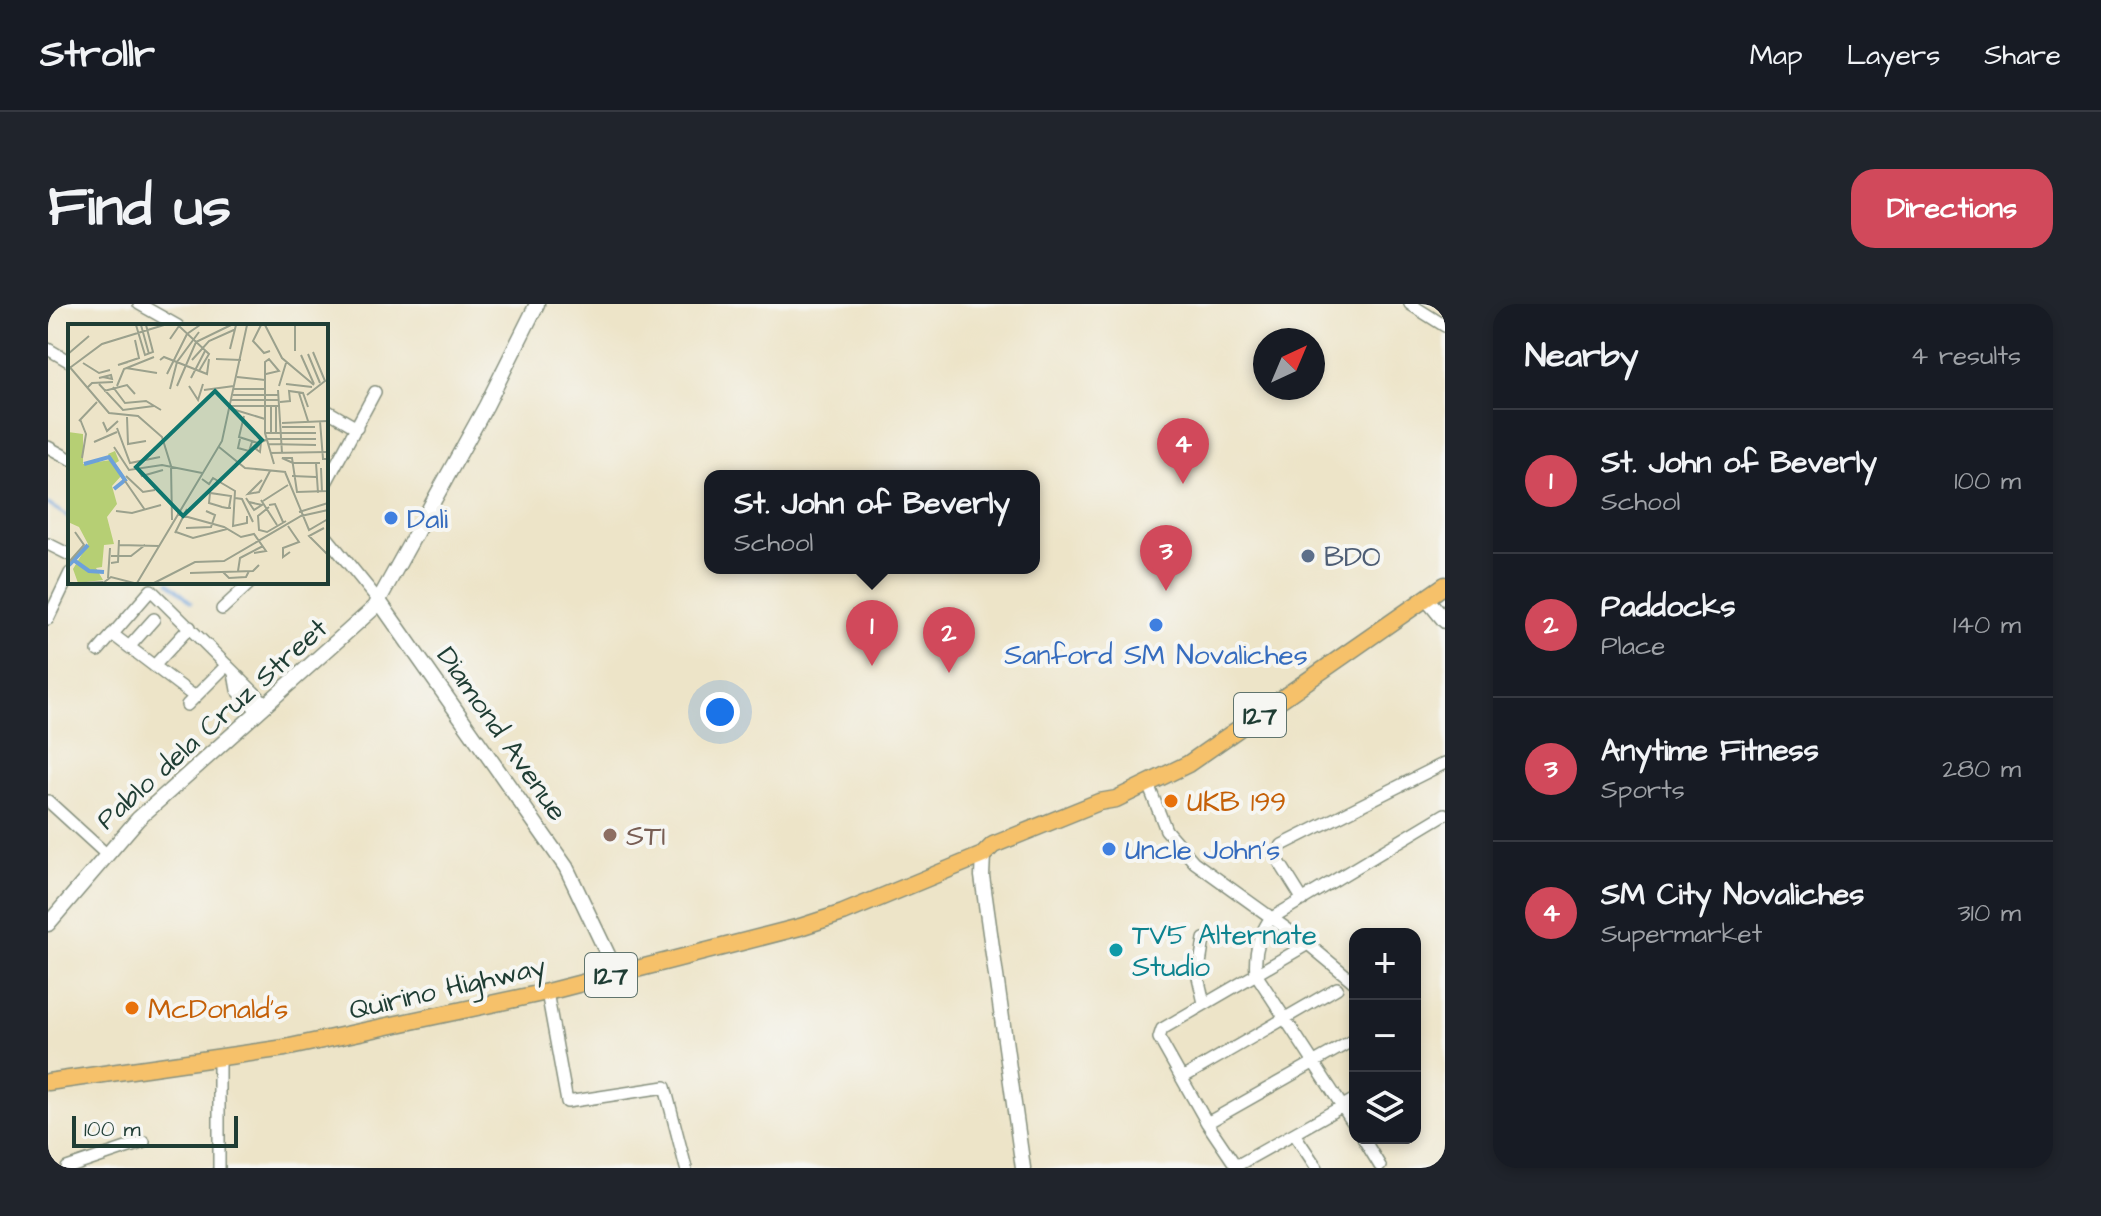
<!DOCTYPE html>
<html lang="en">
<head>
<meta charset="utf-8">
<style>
	body { margin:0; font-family:"Architects Daughter",sans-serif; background:#20242c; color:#f1f3f6 }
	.controls { position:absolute; right:24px; bottom:24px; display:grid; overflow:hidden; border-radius:16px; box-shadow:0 4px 12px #0003 }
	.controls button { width:72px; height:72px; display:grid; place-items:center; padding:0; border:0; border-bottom:2px solid #363941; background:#171b24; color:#f1f3f6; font:40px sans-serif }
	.compass { position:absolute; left:1205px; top:24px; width:72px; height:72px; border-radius:50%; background:#171b24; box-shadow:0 4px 12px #0003; rotate:44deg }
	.scale { position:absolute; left:24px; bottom:20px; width:166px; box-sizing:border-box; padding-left:8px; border:4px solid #1f3d34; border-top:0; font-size:22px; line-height:28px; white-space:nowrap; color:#1f3d34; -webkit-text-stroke:6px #f6f6f2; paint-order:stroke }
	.you { position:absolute; left:672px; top:408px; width:28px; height:28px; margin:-20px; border:6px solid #fff; border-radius:50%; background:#1a73e8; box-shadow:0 0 0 12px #1a73e833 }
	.badge { display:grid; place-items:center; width:52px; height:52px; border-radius:50%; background:#d1495b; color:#fff; font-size:26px; font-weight:700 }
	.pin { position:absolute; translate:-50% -66px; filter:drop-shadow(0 2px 4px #0008) }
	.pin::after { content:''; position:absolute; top:42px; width:28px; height:24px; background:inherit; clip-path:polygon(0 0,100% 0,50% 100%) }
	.popup { position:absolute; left:656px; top:166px; width:336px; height:104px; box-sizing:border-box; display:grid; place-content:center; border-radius:16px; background:#171b24; filter:drop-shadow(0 2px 6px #0005); font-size:26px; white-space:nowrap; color:#9ea1a6 }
	.popup b { font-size:30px; color:#f1f3f6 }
	.popup::after { content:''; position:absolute; left:50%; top:100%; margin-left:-16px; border:16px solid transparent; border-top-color:#171b24 }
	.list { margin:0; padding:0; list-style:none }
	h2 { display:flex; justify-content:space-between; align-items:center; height:104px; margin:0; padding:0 32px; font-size:34px }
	h2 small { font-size:26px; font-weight:400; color:#9ea1a6 }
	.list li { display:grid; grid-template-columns:52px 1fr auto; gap:24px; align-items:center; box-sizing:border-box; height:144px; padding:0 32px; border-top:2px solid #363941 }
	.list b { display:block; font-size:30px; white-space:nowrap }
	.list p { margin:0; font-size:26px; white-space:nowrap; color:#9ea1a6 }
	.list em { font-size:26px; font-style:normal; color:#9ea1a6 }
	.icon { flex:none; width:44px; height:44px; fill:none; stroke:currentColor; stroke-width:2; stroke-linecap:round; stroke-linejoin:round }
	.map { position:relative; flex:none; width:1397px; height:864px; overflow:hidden; border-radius:24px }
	header { display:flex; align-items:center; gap:48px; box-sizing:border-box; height:112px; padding:0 40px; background:#171b24; border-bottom:2px solid #363941 }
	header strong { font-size:38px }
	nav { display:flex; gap:44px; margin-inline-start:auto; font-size:28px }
	.intro { display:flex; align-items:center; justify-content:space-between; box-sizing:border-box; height:192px; padding:0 48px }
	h1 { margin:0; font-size:56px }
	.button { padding:20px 36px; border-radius:24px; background:#d1495b; color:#fff; font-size:28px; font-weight:700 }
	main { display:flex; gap:48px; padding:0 48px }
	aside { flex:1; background:#171b24; border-radius:24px; box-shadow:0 4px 12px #0003 }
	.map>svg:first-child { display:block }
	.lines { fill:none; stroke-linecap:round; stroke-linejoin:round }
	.stream { stroke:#6da1d9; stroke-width:3 }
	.minor-casing { stroke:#86907e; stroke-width:14 }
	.tertiary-casing { stroke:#86907e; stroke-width:17 }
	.primary-casing { stroke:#86907e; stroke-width:19 }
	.minor { stroke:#fff; stroke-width:11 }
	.tertiary { stroke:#fff; stroke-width:14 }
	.primary { stroke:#f6c16b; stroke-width:16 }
	.shop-dot { fill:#3f7fe0; stroke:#f6f6f2; stroke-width:3 }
	.service-dot { fill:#5c6f8a; stroke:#f6f6f2; stroke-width:3 }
	.food-dot { fill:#e8710a; stroke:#f6f6f2; stroke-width:3 }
	.education-dot { fill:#8d6e63; stroke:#f6f6f2; stroke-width:3 }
	.culture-dot { fill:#0f9aa8; stroke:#f6f6f2; stroke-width:3 }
	.labels { text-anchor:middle; stroke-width:8; stroke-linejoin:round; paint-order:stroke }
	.shield { fill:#f6f6f2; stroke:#60746d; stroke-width:2 }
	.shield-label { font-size:26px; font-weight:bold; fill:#1f3d34 }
	.shop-label { font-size:28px; fill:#366cbe; stroke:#f6f6f2; text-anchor:start }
	.service-label { font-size:28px; fill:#4e5e75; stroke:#f6f6f2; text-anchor:start }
	.street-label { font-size:28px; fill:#1f3d34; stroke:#f6f6f2 }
	.food-label { font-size:28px; fill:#c56008; stroke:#f6f6f2; text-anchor:start }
	.education-label { font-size:28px; fill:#785e54; stroke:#f6f6f2; text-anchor:start }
	.culture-label { font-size:28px; fill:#0d838f; stroke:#f6f6f2; text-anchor:start }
	.inset-river { fill:none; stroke:#6da1d9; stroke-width:4 }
	.inset-road { fill:none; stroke:#9ba18d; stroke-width:2 }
	.view { fill:#0f766e; fill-opacity:0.15; stroke:#0f766e; stroke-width:4 }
	.inset-edge { fill:none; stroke:#1f3d34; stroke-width:4 }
</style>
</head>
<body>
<header>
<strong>Strollr</strong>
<nav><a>Map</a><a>Layers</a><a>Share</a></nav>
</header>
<div class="intro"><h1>Find us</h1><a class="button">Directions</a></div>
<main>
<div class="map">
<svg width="1397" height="864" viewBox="0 0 1397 864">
	<rect width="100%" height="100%" fill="#f6f6f2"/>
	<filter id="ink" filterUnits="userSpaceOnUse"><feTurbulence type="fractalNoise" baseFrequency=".0125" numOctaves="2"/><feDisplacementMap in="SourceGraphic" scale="16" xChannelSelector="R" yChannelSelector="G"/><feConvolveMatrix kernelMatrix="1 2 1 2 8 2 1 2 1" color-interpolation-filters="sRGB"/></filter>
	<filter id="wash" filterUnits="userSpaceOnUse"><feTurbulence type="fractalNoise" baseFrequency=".006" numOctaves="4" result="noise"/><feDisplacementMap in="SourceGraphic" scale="32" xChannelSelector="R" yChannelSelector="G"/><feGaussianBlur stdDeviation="1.8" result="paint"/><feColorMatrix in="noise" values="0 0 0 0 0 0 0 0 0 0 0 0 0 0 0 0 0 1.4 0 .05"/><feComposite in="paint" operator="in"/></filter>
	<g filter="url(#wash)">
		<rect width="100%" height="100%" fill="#ede4c8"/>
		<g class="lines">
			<!-- stream -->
			<path class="stream" d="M0 200 22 214
				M121 278 143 298"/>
		</g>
	</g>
	<g filter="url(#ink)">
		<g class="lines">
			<!-- minor casing -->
			<g class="minor-casing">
				<path id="minor" d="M91 0 130 22
					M1362 0 1397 22
					M0 45 22 58
					M278 106 309 124
					M0 143 22 155
					M278 179 327 88
					M278 232 331 297
					M0 240 22 251
					M174 305 203 278
					M0 315 22 269
					M64 330 147 393
					M81 343 106 315
					M50 347 103 286 219 401
					M106 362 142 323
					M186 369 189 386 211 408
					M139 401 179 361
					M1100 480 1118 526 1146 558 1260 640 1307 679
					M0 497 58 550
					M1255 596 1230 556 1228 549 1234 541 1397 459
					M1260 640 1114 725 1111 734 1159 819 1188 862 1307 795
					M499 688 519 798 617 783 638 864
					M1156 699 1150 673 1156 635
					M1134 774 1289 684
					M1159 819 1307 735
					M1307 822 1208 670C1206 650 1210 632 1222 615L1397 510
					M1247 831 1269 864
					M1315 834 1332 862
					M19 864 96 838
					M171 864V754"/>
			</g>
			<!-- tertiary casing -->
			<g class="tertiary-casing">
				<path id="tertiary" d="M1378 294 1397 317
					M331 297 518 563 569 670
					M935 551 934 572 975 864
					M0 620 90 515 327 303 438 102 489 0"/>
			</g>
			<!-- primary casing -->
			<g class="primary-casing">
				<path id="primary" d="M0 778 237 744 499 688 752 623 795 609 935 551 945 541 1051 498 1068 495 1140 460 1397 281"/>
			</g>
			<!-- minor -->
			<use href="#minor" class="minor"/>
			<!-- tertiary -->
			<use href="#tertiary" class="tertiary"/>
			<!-- primary -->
			<use href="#primary" class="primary"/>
		</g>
	</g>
	<!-- markers -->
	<g class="shop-dot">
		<circle cx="343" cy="214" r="8"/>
		<circle cx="1108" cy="321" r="8"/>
		<circle cx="1061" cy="545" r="8"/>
	</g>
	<circle class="service-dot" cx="1260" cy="252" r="8"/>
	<g class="food-dot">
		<circle cx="1123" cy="497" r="8"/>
		<circle cx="84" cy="704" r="8"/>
	</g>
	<circle class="education-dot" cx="562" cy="531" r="8"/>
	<circle class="culture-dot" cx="1068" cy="646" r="8"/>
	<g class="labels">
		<!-- shield labels -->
		<g class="shield">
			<rect x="1186" y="389" width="52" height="44" rx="6"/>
			<rect x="537" y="649" width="52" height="44" rx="6"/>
		</g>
		<g class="shield-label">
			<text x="1212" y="420">127</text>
			<text x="563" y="680">127</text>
		</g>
		<!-- shop labels -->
		<g class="shop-label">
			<text x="359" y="224">Dali</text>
			<text x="1108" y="360" text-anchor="middle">Sanford SM Novaliches</text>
			<text x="1077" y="555">Uncle John's</text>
		</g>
		<!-- service labels -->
		<g class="service-label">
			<text x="1276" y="262">BDO</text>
		</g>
		<!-- street labels -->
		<g class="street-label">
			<text transform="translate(163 419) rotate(-42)" y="10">Pablo dela Cruz Street</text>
			<text transform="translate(455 429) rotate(55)" y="10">Diamond Avenue</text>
			<text transform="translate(399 683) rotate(-13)" y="10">Quirino Highway</text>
		</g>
		<!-- food labels -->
		<g class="food-label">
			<text x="1139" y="507">UKB 199</text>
			<text x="100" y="714">McDonald's</text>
		</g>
		<!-- education labels -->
		<g class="education-label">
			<text x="578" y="541">STI</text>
		</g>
		<!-- culture labels -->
		<g class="culture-label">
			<text x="1084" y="640">TV5 Alternate<tspan x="1084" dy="32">Studio</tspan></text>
		</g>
	</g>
	<!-- overview -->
	<g transform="translate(20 20)">
		<rect width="260" height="260" fill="#ede4c8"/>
		<path d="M0 108 15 110V140L43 136 40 130 47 127 51 137 46 140 54 151 44 162 49 180 39 193 46 220 36 221 34 243 28 244 35 256 10 259 5 245 20 220 11 203 0 198Z" fill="#b6cf74"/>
		<path class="inset-river" d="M16 140 41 133 57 156 46 165M7 237 21 247 36 248M1 241 20 221"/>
		<path class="inset-road" d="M68 1 77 31 85 28 78 1M73 1 81 30M193 1 185 17 196 29 202 27M197 1 214 34 246 61M227 1V27M102 15 111 2 141 30 131 47M162 25 168 1M0 30 21 12M240 30 252 59M233 31 246 60M148 35 173 36M92 36 96 33 139 50 141 35M124 36 141 17 168 5M60 38 50 41 71 34 67 16M15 39 31 49 42 46M0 41 41 89 70 92 94 113 103 142 104 196M3 43 34 20 96 1M58 44 89 49M99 50 119 10 132 1M198 50 211 47 201 35 197 38V109L206 140M169 53 197 56M31 54 43 51 44 55 35 53M123 54 137 27M31 60 55 86 86 82M218 60 244 63M49 62 56 45 86 33M109 62 128 18 163 1M121 62 130 76 135 60M211 62 218 39M45 63 57 79 78 77 93 86M19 64 24 59 45 58M102 65 109 38 131 8M166 65H197M136 66 166 62M210 66 214 129M36 67 59 61 67 70M231 69 240 97M165 71H211M239 71 257 57 245 28M163 76H211M212 78 222 77 221 67 235 69 240 83M162 82H212M164 85 197 95M176 92 171 113 190 119M59 93 60 120 78 117M12 95 18 110 14 134M11 97 29 78M252 97 255 135H260M259 97 260 122M35 98 39 107 50 97M214 99 260 97M214 103H247M49 104 62 139 92 133M197 109H248M203 109V82M208 109V82M172 115 170 124 181 127 184 118M198 115H248M26 118 49 108M193 118 192 128 188 125 193 118 198 116M200 120 248 121M46 123 61 146 94 141 134 149M151 123 177 144 218 148M202 129 260 128M225 139 214 134H224L229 168 259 167V150M225 139H252M248 139 250 169M253 144 254 168M70 146 74 152 95 146M217 148 241 206 260 195M58 152 75 168 87 166M224 152 248 153M134 155 141 160 145 154 167 167 165 202 179 199V192M194 156 180 170 191 168 202 147M57 157 77 186M167 174 174 175 185 198M178 174 186 186 194 181 181 178M193 176 209 201M195 177 220 161M201 181 207 180 215 198M201 183 190 192 191 206 199 208 218 197M161 184 163 172 142 169 141 179 151 182 154 183 159 184H163M48 187 64 189 93 181M231 188 260 179M109 190 156 203 173 213 186 210 198 227 186 229M220 202 231 218 215 224V233L222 228M118 204 143 203 147 191 138 187M256 204 241 212 260 231M108 208 125 214 159 205M107 209 119 185M51 221 91 222M43 232H63L77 221M0 239 16 221 7 208M43 239 50 238 51 216M170 247 172 234 195 222M155 248 161 254 178 253 181 247M122 249 185 247 191 241M40 254 42 224M11 259 35 258M35 259 43 253 66 259M69 259 154 117 179 1M86 259 127 238 156 237 233 192 260 186"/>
		<path class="view" d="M147 67 194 116 115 192 68 143Z"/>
		<rect width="260" height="260" class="inset-edge"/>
	</g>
</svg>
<div class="controls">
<button>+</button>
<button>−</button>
<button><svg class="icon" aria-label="layers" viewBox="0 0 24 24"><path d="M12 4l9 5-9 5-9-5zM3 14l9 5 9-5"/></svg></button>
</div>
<svg class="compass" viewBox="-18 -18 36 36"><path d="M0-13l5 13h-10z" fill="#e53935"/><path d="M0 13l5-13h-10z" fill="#9ea1a6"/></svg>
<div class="scale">100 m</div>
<div class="you"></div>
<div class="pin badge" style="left:824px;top:362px">1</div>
<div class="popup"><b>St. John of Beverly</b>School</div>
<div class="pin badge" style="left:901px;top:369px">2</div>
<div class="pin badge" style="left:1118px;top:287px">3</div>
<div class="pin badge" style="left:1135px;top:180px">4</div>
</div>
<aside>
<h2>Nearby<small>4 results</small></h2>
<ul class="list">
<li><span class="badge">1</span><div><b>St. John of Beverly</b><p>School</p></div><em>100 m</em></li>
<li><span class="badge">2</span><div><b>Paddocks</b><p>Place</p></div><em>140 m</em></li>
<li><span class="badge">3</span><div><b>Anytime Fitness</b><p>Sports</p></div><em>280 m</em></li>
<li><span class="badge">4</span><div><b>SM City Novaliches</b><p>Supermarket</p></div><em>310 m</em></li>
</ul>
</aside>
</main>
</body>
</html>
